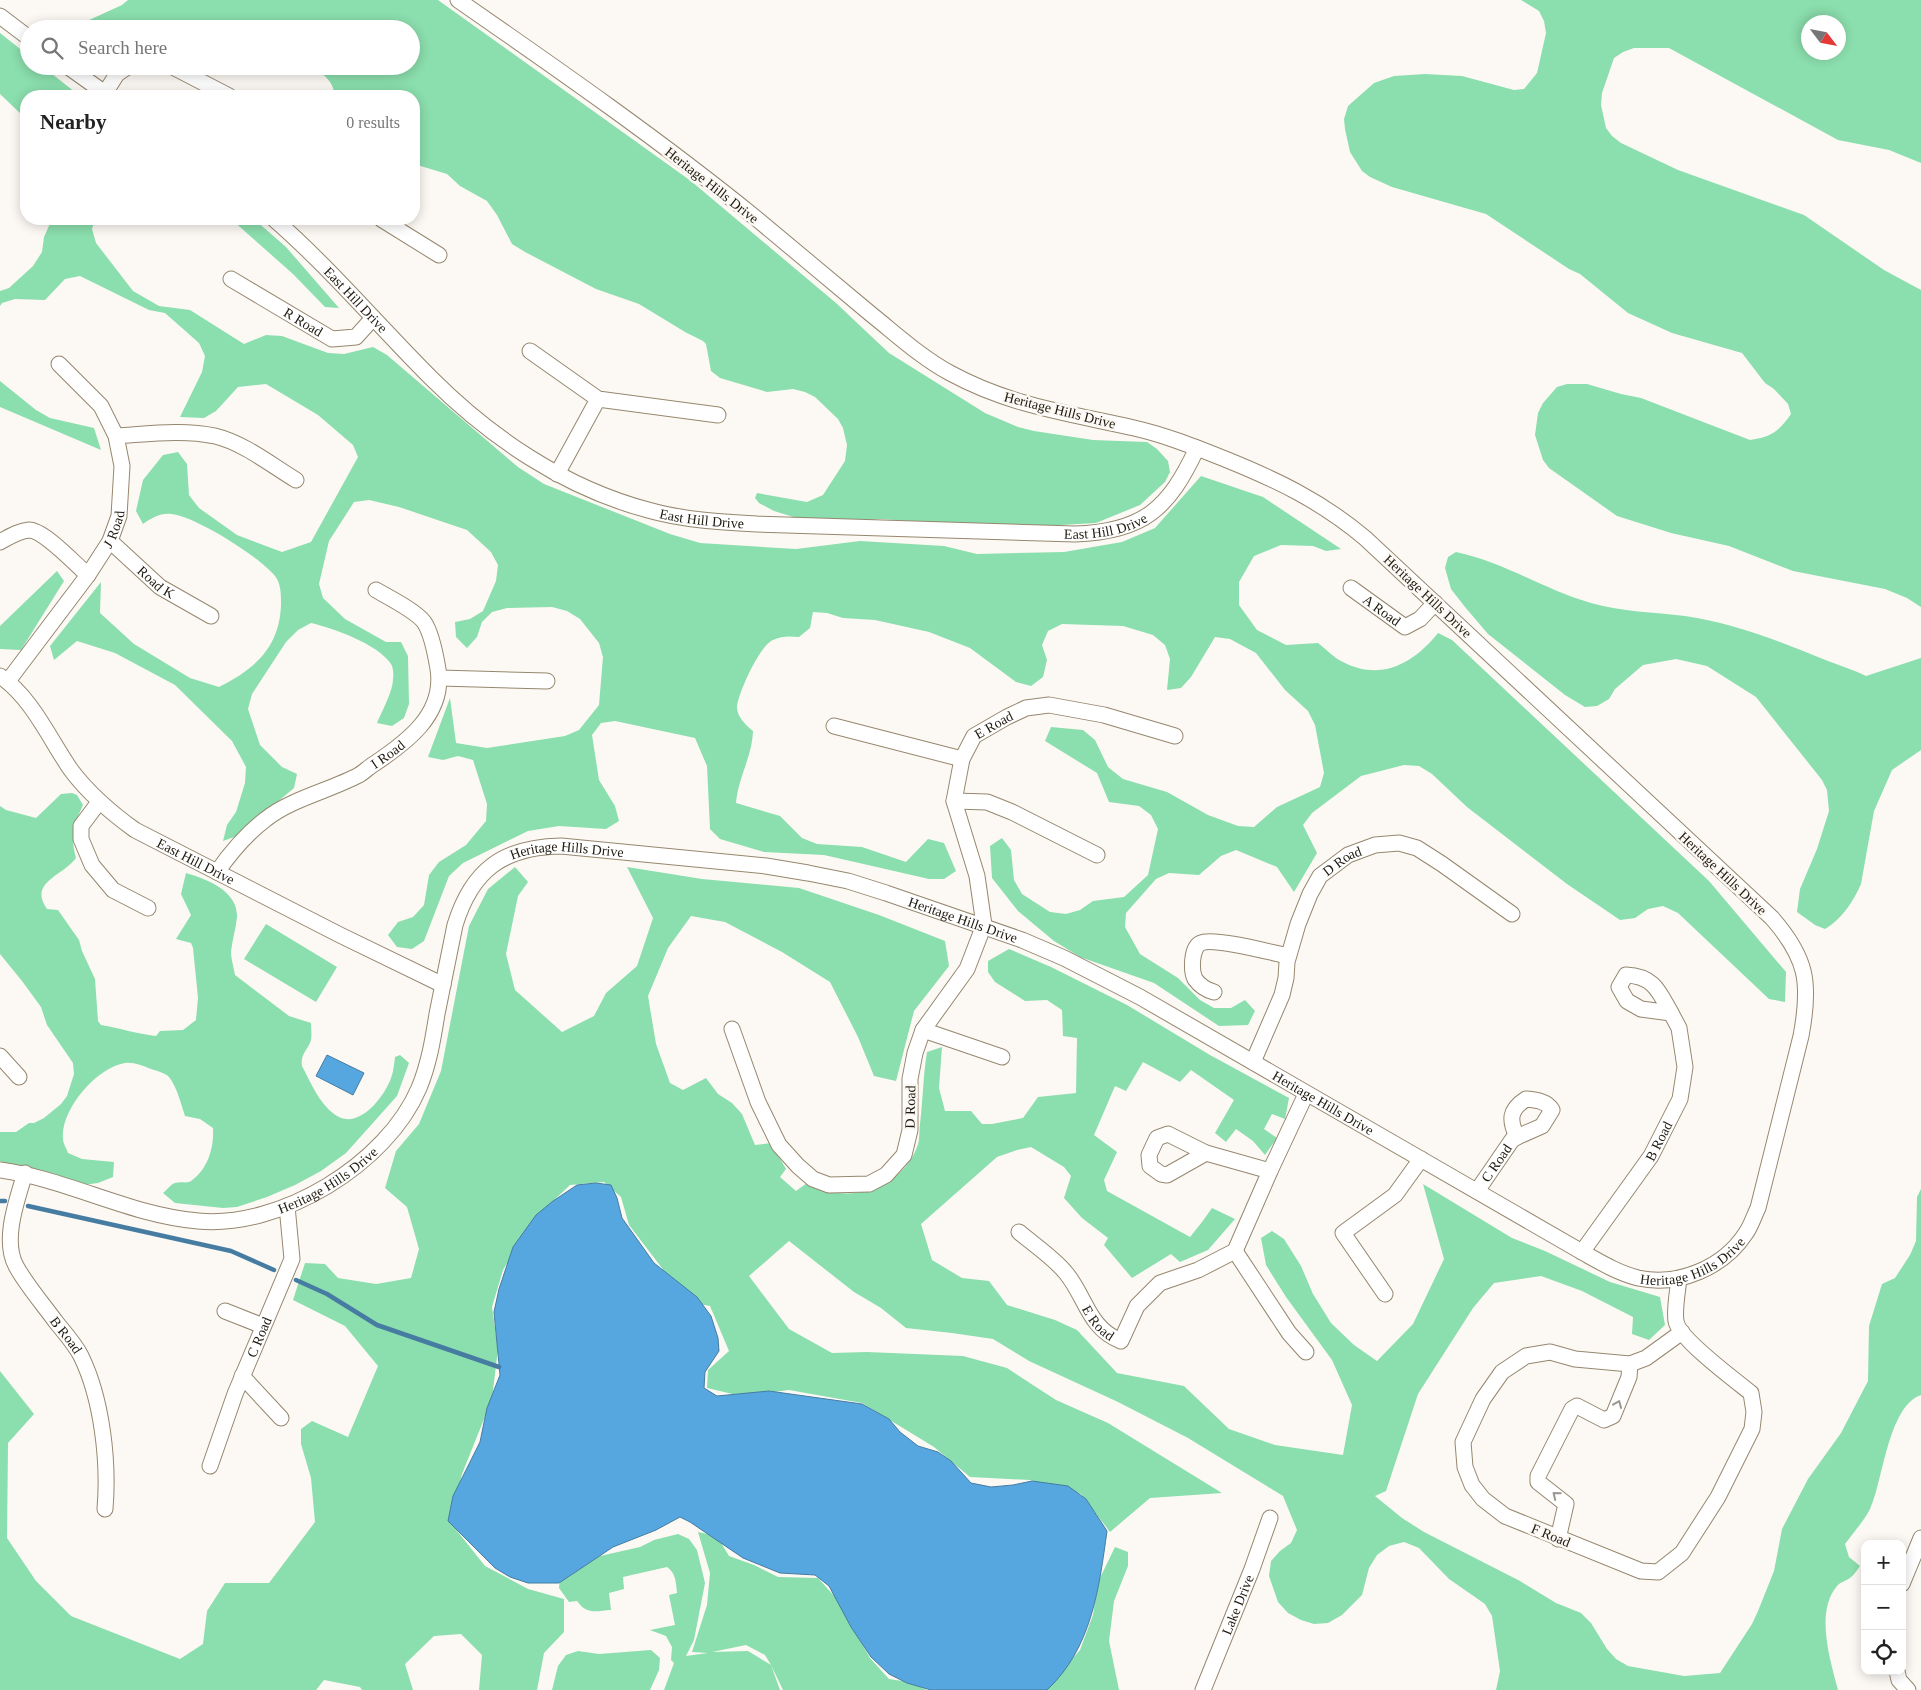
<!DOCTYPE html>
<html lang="en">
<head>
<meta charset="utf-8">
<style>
	body { margin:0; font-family:Georgia,serif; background:#f2f2f2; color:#222 }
	.controls { position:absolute; right:15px; bottom:15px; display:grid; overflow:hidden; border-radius:10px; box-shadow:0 2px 12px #0003 }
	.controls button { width:45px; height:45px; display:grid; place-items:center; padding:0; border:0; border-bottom:1px solid #e0e0e0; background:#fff; color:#222; font:25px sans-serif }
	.compass { position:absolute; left:1801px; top:15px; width:45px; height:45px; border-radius:50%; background:#fff; box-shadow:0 2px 12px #0003; rotate:122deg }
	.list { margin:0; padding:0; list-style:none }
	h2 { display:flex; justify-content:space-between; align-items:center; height:65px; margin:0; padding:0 20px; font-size:21px }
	h2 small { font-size:16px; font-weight:400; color:#767676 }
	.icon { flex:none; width:28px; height:28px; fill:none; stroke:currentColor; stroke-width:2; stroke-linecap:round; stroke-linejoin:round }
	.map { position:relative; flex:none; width:1921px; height:1690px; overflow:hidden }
	.search { position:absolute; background:#fff; box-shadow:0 2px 12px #0003; left:20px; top:20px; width:400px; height:55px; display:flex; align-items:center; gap:12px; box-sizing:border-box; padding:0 18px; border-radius:28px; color:#767676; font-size:19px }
	.panel { position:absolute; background:#fff; box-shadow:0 2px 12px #0003; left:20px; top:90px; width:400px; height:135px; border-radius:20px }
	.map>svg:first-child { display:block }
	.green { fill:#8bdead; fill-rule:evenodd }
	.water { fill:#56a6e0; stroke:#467ca2 }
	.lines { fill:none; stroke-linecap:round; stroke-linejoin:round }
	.stream { stroke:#467ca2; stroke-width:4.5 }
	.street-casing { stroke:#96876e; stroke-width:17 }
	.street { stroke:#fff; stroke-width:15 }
	.oneway { stroke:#9a9893 }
	.labels { text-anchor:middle; stroke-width:5; stroke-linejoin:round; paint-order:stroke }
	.street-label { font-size:14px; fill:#1f1a10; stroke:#fcf9f4 }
</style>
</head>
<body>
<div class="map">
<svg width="1921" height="1690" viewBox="0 0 1921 1690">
	<rect width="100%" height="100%" fill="#fcf9f4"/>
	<!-- green -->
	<path class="green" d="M128 0H438L691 181 836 303 889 353 985 413 1018 427 1034 431 1093 440 1147 442 1157 449 1168 461 1170 472 1165 482 1140 505 1096 523 1078 524 1044 526 1017 524H951L881 519 834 522 800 519 774 511 759 503 755 498 757 493 807 502 823 495 845 461 847 445 843 428 838 419 815 397 805 392 793 389 767 392 720 378 711 371 706 344 703 341 685 332 639 304 596 289 525 252 512 244 497 215 487 201 460 186 447 174 414 164V96H335C333 78 319 70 303 66H411V29H163C155 25 149 22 142 29H76V26L122 5Z
		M1521 0H1921V163L1889 150 1838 140 1669 48H1634L1623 52 1614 58 1602 93 1601 105 1606 128 1612 136 1621 143 1678 170 1804 215 1884 270 1921 290V607L1907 598 1885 589 1793 571 1729 546 1671 533 1617 516 1549 468 1543 460 1535 435 1538 413 1543 403 1557 387 1567 384H1587L1621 394 1641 398 1750 440C1772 437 1779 431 1791 414L1788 404 1774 389 1765 383 1742 353 1672 333 1628 313 1580 274 1569 269 1486 214 1392 187 1370 177 1362 171 1350 152 1345 129 1344 119 1348 106 1374 83 1394 76 1425 74 1462 76 1514 90 1524 89 1537 73 1546 33 1544 21 1539 11ZM1808 22H1838V52H1808Z
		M0 33 29 56V66H42L80 96H26V173L23 116 0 94Z
		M52 219H95L92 229 96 243 133 291 159 306 190 310 244 344 266 335 282 336 328 353 344 354 373 347 387 355 518 467 544 484 670 534 700 543 796 549 860 541 944 546 977 554 1064 552 1122 542 1155 528 1201 476 1263 497 1341 549 1326 551 1313 546 1281 545 1254 556 1239 582V605L1257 630 1286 645 1318 643C1326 649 1334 658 1343 662 1381 682 1414 663 1438 633L1452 640 1709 881 1786 972 1785 1002 1769 999 1678 913 1663 906 1648 909 1635 918 1620 920 1567 884 1467 807 1432 774 1419 766 1404 765 1361 776 1312 813 1303 825 1317 853 1294 892 1277 867 1236 850 1221 856 1199 875 1169 873 1156 879 1126 913 1125 927 1140 954 1178 978 1200 1000 1214 1008H1231L1245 1000 1255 1011 1248 1025 1219 1026 1154 983 1080 957 1054 941 1018 911 992 878 990 846 1002 838 1011 850 1014 880 1022 894 1050 912 1066 914 1080 910 1093 901 1124 897 1148 875 1158 829 1151 815 1139 806 1109 802 1097 773 1045 741 1051 727 1083 730 1095 740 1108 767 1123 779 1167 792 1208 815 1238 826 1254 827 1277 807 1320 787 1324 773 1315 725 1308 711 1285 690 1256 653 1230 639 1215 637 1191 677 1181 688 1167 690 1170 659 1165 645 1153 635 1123 626 1062 624 1048 631 1042 645 1047 660 1043 677 1031 686 1016 682 970 648 929 632 875 620 843 618 827 613 813 612 810 628 799 637C789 636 781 636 773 640 760 645 738 693 737 707 737 717 746 725 753 731 752 757 738 778 736 803L780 816 802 838 817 844 862 847 906 862 928 839 944 843 956 871 944 879H929L824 855 764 852 720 839 710 829 707 766 695 738 615 721 601 723 592 735 599 780 615 806 619 821 606 829 559 826 528 831 463 863 449 876 424 941 412 949 397 947 388 935 398 922 413 917 424 905 429 875 439 862 466 845 486 821 487 804 473 760 458 756 443 760 428 757 450 698 456 743 487 748 565 736 579 730 599 705 603 657 599 643 580 619 567 611 552 607 507 608 492 612 482 622 477 637 467 648 456 637 455 622 470 619 483 611 496 581 498 565 491 552 467 530 399 507 369 500 354 502 329 541 319 584 323 598 345 619 386 642H401L408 656 409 704 404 718 392 726 377 723C382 711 393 691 393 679 394 675 393 667 391 664 378 644 333 628 311 623L298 630 286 642 252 694 248 709 260 745 282 767 297 774 294 788 237 836 223 841 227 825 236 812 245 783 246 767 232 741 175 685 115 653 77 641 54 660 50 646 101 582 100 613 134 644 190 678 219 687C255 669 280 647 281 604 281 594 281 584 275 576 260 557 195 516 171 514 160 513 152 518 143 524L136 511 143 480 163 455 178 452 187 464 189 495 199 508 237 535 282 552 311 542 358 457 353 445 318 415 266 384 238 387 216 411 204 418 180 417 202 372 205 356 199 343 165 313 149 310 80 276 65 279 45 300 15 299 2 303 0 306V291L9 288 33 266 42 252 44 237Z
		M231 219H254L286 247 339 308 325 307 293 274Z
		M0 381 36 410 50 418 94 428 101 450 0 407Z
		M1456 552C1504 562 1545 590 1591 603 1623 612 1653 612 1685 616 1733 623 1779 641 1823 659 1838 665 1852 669 1866 676L1921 658V750L1892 770 1874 811 1861 884C1853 902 1842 919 1825 929L1815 925 1797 912 1800 889 1817 849 1829 811 1827 790 1822 780 1756 697 1707 666 1676 659 1643 665 1615 689 1609 699 1597 706 1585 707 1565 695 1488 634 1465 607 1451 589 1445 568 1448 557Z
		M57 571 64 581 21 650 0 649V626Z
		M72 793 77 795 83 805C74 824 70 837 76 858 63 876 28 882 47 909L58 910 79 940 82 951 95 979 98 1021 101 1025C120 1028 137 1034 156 1036L160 1031 183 1030 196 1020 198 998 193 948 191 943 176 939 191 915 181 894 186 873C207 879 238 891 237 917 236 929 232 940 231 952 231 959 234 968 235 975L289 1016 311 1023C311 1028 312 1035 311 1040 308 1050 300 1054 302 1066 311 1083 319 1103 334 1114 356 1131 380 1102 389 1083 393 1075 394 1066 395 1057L400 1055 409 1063 397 1096 346 1153 321 1171 295 1185 267 1197 237 1207 223 1208 175 1203 163 1193C167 1190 171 1184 175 1183 181 1181 186 1184 191 1181 208 1169 214 1148 213 1128L200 1119 185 1116C181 1104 177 1087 169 1077 165 1073 157 1071 151 1069 143 1066 134 1062 125 1063 97 1067 60 1110 63 1139 63 1144 67 1149 68 1153L82 1159 114 1162 113 1177 98 1183 83 1185 25 1173 0 1161V1132H16L29 1123H34L44 1118 61 1104 67 1096 74 1074 73 1063 47 1025 41 1007 22 981 0 954V806L6 810 36 818 61 794Z
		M515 867 528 882 518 896 506 954 515 990 562 1032 594 1016 606 993 637 966 653 918 627 867 702 879 799 888 879 915 945 941 949 966 914 1011 896 1081 874 1076 858 1037 830 982 782 952 725 922 691 916 668 948 648 996 656 1044 670 1083 683 1090 706 1078 718 1094 732 1103 742 1114 755 1145 771 1143 786 1169 780 1177 796 1191 807 1183C815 1186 824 1191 832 1192 866 1199 905 1180 917 1147 920 1141 919 1132 920 1124 923 1100 923 1076 927 1052L942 1047 939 1088 945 1111H971L982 1124H992L1023 1118 1038 1097 1076 1093 1077 1038 1063 1036 1062 1010 1047 1000 1025 1001 995 982 988 972V961L1009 949 1051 967 1127 1005 1210 1055 1289 1098 1285 1119 1272 1114 1264 1129 1277 1138 1265 1155 1253 1141 1236 1129 1226 1142 1215 1133 1234 1100 1191 1070 1180 1082 1143 1062 1126 1091 1115 1086 1094 1135 1117 1152 1104 1180 1107 1191 1190 1237 1202 1222 1212 1208 1235 1219 1208 1250 1180 1262 1171 1254 1132 1278 1104 1245 1108 1238 1082 1218 1064 1198 1071 1176 1064 1167 1031 1147 1017 1150 997 1157 921 1224 932 1260 962 1278 989 1281 1007 1305 1055 1320 1077 1330 1117 1373 1184 1386 1229 1429 1275 1445 1343 1455 1352 1405 1332 1360 1286 1297 1266 1265 1261 1238 1272 1231 1284 1239 1301 1266 1313 1294 1331 1323 1354 1345 1377 1361 1413 1324 1444 1259 1423 1184 1512 1238 1545 1251 1610 1282 1660 1297 1665 1325 1649 1340 1632 1334 1633 1317 1582 1291 1541 1276 1494 1283 1473 1308 1418 1394 1386 1491 1375 1496 1402 1518 1424 1532 1520 1581 1556 1603 1581 1613 1591 1623 1607 1649 1616 1659 1628 1666 1684 1676 1720 1673 1752 1624 1758 1611 1774 1571 1782 1529 1808 1479 1841 1433 1868 1381 1869 1326 1882 1284 1895 1278 1910 1255 1916 1241 1917 1197 1921 1189V1395C1888 1406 1883 1482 1870 1509 1864 1521 1853 1533 1845 1544L1849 1557 1860 1566C1857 1570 1854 1575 1850 1578 1846 1581 1840 1582 1837 1586 1815 1612 1830 1660 1838 1690H1496L1500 1671 1492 1616 1485 1604 1449 1579 1419 1548 1404 1542 1389 1546 1377 1555 1369 1568 1362 1595 1342 1615 1328 1623 1314 1624 1301 1620 1288 1613 1278 1602 1269 1576 1271 1561 1280 1551 1291 1543 1297 1530 1283 1496 1188 1438 1118 1402 1029 1361 993 1339 952 1333 906 1328 881 1308 854 1292 789 1241 749 1276 789 1329 832 1353 867 1352 963 1356 1007 1368 1056 1400 1108 1423 1222 1493 1150 1498 1110 1532 1081 1494 1030 1480 970 1477 934 1447 862 1403 789 1390 741 1396 707 1388 708 1370 729 1351 710 1306 688 1302 629 1225 621 1197 604 1182 570 1185 533 1220 503 1270 492 1307 498 1349 492 1399 462 1474 450 1522 485 1566 528 1589 564 1599V1632L544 1653 537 1690H479L482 1655 461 1634 434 1636 405 1664 413 1690H362L360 1687 324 1680 316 1690H0V1371L34 1414 8 1443 7 1538 36 1581 71 1616 180 1659 203 1644 207 1611 225 1583H269L315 1522 311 1478 301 1444V1429L312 1421 348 1437 378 1366 345 1326 293 1300 305 1263 325 1264 338 1278 376 1284 411 1278 419 1249 407 1207 385 1188 396 1151 419 1124 441 1071 469 926 488 889Z
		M266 924 337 967 316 1002 244 959Z
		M698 1532 717 1536 729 1556 754 1565 778 1577 818 1578 836 1598 870 1658 889 1679 909 1682 927 1690H783L771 1665 780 1690H664L674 1663 671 1660 672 1647 666 1636 650 1630 675 1625 669 1595 677 1593C676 1583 676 1573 667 1567L623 1577 624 1589 609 1593 611 1610C596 1611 587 1615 577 1601L569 1602 559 1588 560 1579 600 1556 640 1547 654 1540 678 1534 689 1539 697 1550 705 1583 694 1640 686 1656 708 1653 692 1652 707 1605 710 1573ZM746 1645 765 1655 771 1665 748 1651 712 1652Z
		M1115 1547 1128 1552V1566L1114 1601 1109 1641 1119 1690H1045L1080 1650 1093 1615 1098 1582Z
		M651 1650 660 1658 659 1670 650 1690H552L558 1666 566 1655 578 1651 599 1654Z"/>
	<!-- water -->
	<path class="water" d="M327 1055 364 1073 353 1095 316 1076Z
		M596 1183 611 1185 617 1198 622 1218 654 1263 697 1297 711 1316 718 1338 719 1351 705 1372 704 1388 717 1396 769 1391 862 1404 889 1419 900 1432 918 1446 938 1452 951 1461 971 1483 991 1487 1013 1485 1032 1481 1068 1486 1086 1499 1107 1531C1099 1588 1092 1648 1047 1690H931L907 1683 889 1674 871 1657 851 1627 829 1586 815 1575 780 1573 743 1558 690 1522 680 1517 656 1530 613 1547 559 1583H528L510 1577 495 1568 448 1521 453 1496 480 1442 487 1408 500 1375 494 1312 499 1289 513 1247 536 1215 553 1201 577 1185Z"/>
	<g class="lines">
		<!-- stream -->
		<path class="stream" d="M0 1201H5
			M28 1206 231 1251 274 1270
			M296 1280 327 1294 377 1325 499 1367"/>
		<!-- street casing -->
		<g class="street-casing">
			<g id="street">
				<path d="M0 16 29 38"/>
				<path d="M67 66 109 96"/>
				<path d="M171 66 229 96"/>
				<path d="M105 93 117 74 129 66"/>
				<path id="s1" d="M274 219C330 268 378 325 431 378 491 438 565 488 648 510 683 520 720 522 757 524L1075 534C1144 532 1169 508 1197 448"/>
				<path d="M381 219 439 255"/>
				<path id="s2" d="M231 279 332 339 356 337 373 318"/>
				<path d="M530 351 598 399 718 415"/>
				<path d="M116 436C148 434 183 429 215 436 244 443 271 465 296 480"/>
				<path d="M557 474 598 399"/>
				<path id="s3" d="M110 541 160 587 211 616"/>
				<path d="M0 542C9 537 18 531 29 530 44 530 76 565 88 575"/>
				<path id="s4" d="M1351 588 1405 627 1420 619 1435 603"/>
				<path id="s5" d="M0 676C32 698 49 738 71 770 89 794 110 812 135 830L340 935 443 985"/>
				<path d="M440 678 547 681"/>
				<path id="s6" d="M8 681 88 575 110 541 119 516 122 466 116 436 101 406 59 364"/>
				<path d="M834 726 962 759"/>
				<path d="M954 801 987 802 1012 812 1097 855"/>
				<path d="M99 802 81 826V839L92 865 113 890 148 908"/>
				<path id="s7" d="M217 872C231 852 246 834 266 819 291 799 331 790 359 775 364 772 369 767 374 764 407 742 445 714 438 669 436 657 431 632 424 622 416 611 388 597 376 590"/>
				<path d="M1626 975C1654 976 1659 992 1671 1013L1641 1009 1627 1001 1619 987Z"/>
				<path d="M1214 992C1206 990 1200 986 1195 979 1191 971 1191 947 1201 943 1213 937 1273 953 1288 956"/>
				<path id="s8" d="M732 1029 758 1102 779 1145 798 1166 813 1179 829 1185 869 1184 886 1175 904 1155 910 1130V1079L915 1053 923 1030 967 969 984 925 977 876 954 801 962 759 974 736 1007 717 1026 708 1049 705 1104 715 1175 736"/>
				<path d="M923 1030 1002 1057"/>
				<path d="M0 1056 19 1077"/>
				<path id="s9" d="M1253 1062 1282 995 1286 978 1287 962 1298 924 1310 894 1320 876 1348 855 1375 845 1399 843 1417 848 1442 864 1512 914"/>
				<path d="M1526 1099C1536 1100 1547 1101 1552 1110L1542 1126 1517 1137C1509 1120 1509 1110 1526 1099Z"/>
				<path d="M1168 1134 1206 1153 1167 1175 1161 1174 1150 1166 1149 1155 1157 1138Z"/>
				<path d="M1206 1153 1270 1171"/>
				<path id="s10" d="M0 1170C67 1179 129 1215 198 1221 280 1229 387 1164 419 1088 429 1064 433 1039 437 1014 443 984 449 955 455 925 472 870 503 847 561 846L766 866 808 873 848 881 886 893 1022 940 1064 958 1140 997 1582 1252C1600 1262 1618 1273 1638 1278 1679 1287 1724 1267 1746 1233 1751 1226 1754 1216 1758 1208L1801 1036C1811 983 1807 958 1772 918L1365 538C1321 501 1277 480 1225 459 1195 447 1165 435 1134 428 1068 413 1011 406 950 373 922 358 897 335 872 315 834 283 795 251 757 219 661 141 559 70 458 0"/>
				<path id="s11" d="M25 1173C17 1200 2 1240 16 1266 27 1286 43 1304 56 1322 64 1332 75 1344 81 1356 102 1399 109 1461 105 1509"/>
				<path id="s12" d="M1477 1191 1512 1140 1517 1137"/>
				<path id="s13" d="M1019 1232C1033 1244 1054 1258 1066 1273 1086 1297 1088 1328 1121 1341L1137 1306 1160 1283 1198 1270 1235 1251 1270 1171 1306 1094"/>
				<path d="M1235 1251 1289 1333 1306 1352"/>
				<path id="s14" d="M1582 1252 1651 1156 1680 1099 1685 1067 1679 1028 1671 1013"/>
				<path d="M1679 1278C1678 1290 1674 1309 1676 1321 1678 1338 1736 1381 1751 1393L1754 1412 1752 1429 1718 1497 1682 1553 1658 1572 1641 1571 1505 1516 1483 1499 1472 1485 1465 1467 1463 1442 1483 1399 1502 1372 1526 1356 1550 1352 1575 1359 1630 1364 1646 1358 1682 1332"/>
				<path d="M1385 1294 1343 1233 1395 1195 1421 1159"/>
				<path d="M225 1311 263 1326"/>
				<path d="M242 1376 281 1418"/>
				<path id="s15" d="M210 1466 235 1394 292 1259 287 1206"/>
				<path d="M1558 1539 1566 1504 1538 1482V1476L1572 1409 1577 1406 1604 1420 1613 1416 1629 1377 1630 1364"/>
				<path d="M1902 1584 1921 1538"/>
				<path d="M1897 1671 1899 1680 1908 1690"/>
				<path id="s16" d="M1203 1690 1252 1569 1270 1518"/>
			</g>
		</g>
		<!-- street -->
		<use href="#street" class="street"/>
	</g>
	<!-- one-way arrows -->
	<defs><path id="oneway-chevron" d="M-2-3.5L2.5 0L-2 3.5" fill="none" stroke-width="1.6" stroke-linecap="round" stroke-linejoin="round" transform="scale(1.25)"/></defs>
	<g class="oneway">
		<use href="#oneway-chevron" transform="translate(1618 1404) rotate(-67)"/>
		<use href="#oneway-chevron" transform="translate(1556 1495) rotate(-141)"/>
	</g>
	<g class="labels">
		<!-- street labels -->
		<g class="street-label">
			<text transform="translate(712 185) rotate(38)" y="5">Heritage Hills Drive</text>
			<text dy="5" stroke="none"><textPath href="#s1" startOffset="115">East Hill Drive</textPath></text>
			<text dy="5" stroke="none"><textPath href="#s2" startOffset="84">R Road</textPath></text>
			<text transform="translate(1060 410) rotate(14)" y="5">Heritage Hills Drive</text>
			<text dy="5" stroke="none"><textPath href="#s1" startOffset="535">East Hill Drive</textPath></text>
			<text dy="5" stroke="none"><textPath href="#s1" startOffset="940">East Hill Drive</textPath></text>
			<text dy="5" stroke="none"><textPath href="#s6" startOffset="186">J Road</textPath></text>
			<text dy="5" stroke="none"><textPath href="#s3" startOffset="62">Road K</textPath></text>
			<text transform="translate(1428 596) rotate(43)" y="5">Heritage Hills Drive</text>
			<text dy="5" stroke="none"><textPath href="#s4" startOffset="38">A Road</textPath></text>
			<text dy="5" stroke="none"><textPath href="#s8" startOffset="746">E Road</textPath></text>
			<text dy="5" stroke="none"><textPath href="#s7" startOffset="211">I Road</textPath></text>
			<text dy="5" stroke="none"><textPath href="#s10" startOffset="794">Heritage Hills Drive</textPath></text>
			<text dy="5" stroke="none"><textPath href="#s5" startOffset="275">East Hill Drive</textPath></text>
			<text dy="5" stroke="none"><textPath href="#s9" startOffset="226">D Road</textPath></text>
			<text transform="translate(1723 873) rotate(43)" y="5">Heritage Hills Drive</text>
			<text dy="5" stroke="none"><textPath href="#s10" startOffset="1199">Heritage Hills Drive</textPath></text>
			<text dy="5" stroke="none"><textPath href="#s10" startOffset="1604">Heritage Hills Drive</textPath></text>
			<text transform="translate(910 1107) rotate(-89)" y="5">D Road</text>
			<text dy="5" stroke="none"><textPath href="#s14" startOffset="135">B Road</textPath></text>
			<text dy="5" stroke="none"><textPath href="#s12" startOffset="34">C Road</textPath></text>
			<text dy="5" stroke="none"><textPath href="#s10" startOffset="344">Heritage Hills Drive</textPath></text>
			<text dy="5" stroke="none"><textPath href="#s10" startOffset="2024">Heritage Hills Drive</textPath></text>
			<text dy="5" stroke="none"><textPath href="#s13" startOffset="122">E Road</textPath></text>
			<text dy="5" stroke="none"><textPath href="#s11" startOffset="181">B Road</textPath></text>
			<text dy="5" stroke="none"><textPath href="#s15" startOffset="138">C Road</textPath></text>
			<text transform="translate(1551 1535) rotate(22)" y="5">F Road</text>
			<text dy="5" stroke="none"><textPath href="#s16" startOffset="92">Lake Drive</textPath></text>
		</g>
	</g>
</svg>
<div class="controls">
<button>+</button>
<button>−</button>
<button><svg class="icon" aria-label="locate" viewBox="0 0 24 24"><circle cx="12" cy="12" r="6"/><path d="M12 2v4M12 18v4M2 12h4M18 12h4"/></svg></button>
</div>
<svg class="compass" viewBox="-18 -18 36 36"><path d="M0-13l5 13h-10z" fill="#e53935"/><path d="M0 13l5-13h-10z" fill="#767676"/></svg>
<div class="search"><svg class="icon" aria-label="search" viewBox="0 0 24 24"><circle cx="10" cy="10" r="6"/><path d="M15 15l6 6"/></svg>Search here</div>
<section class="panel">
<h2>Nearby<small>0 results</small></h2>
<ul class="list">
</ul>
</section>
</div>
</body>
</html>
